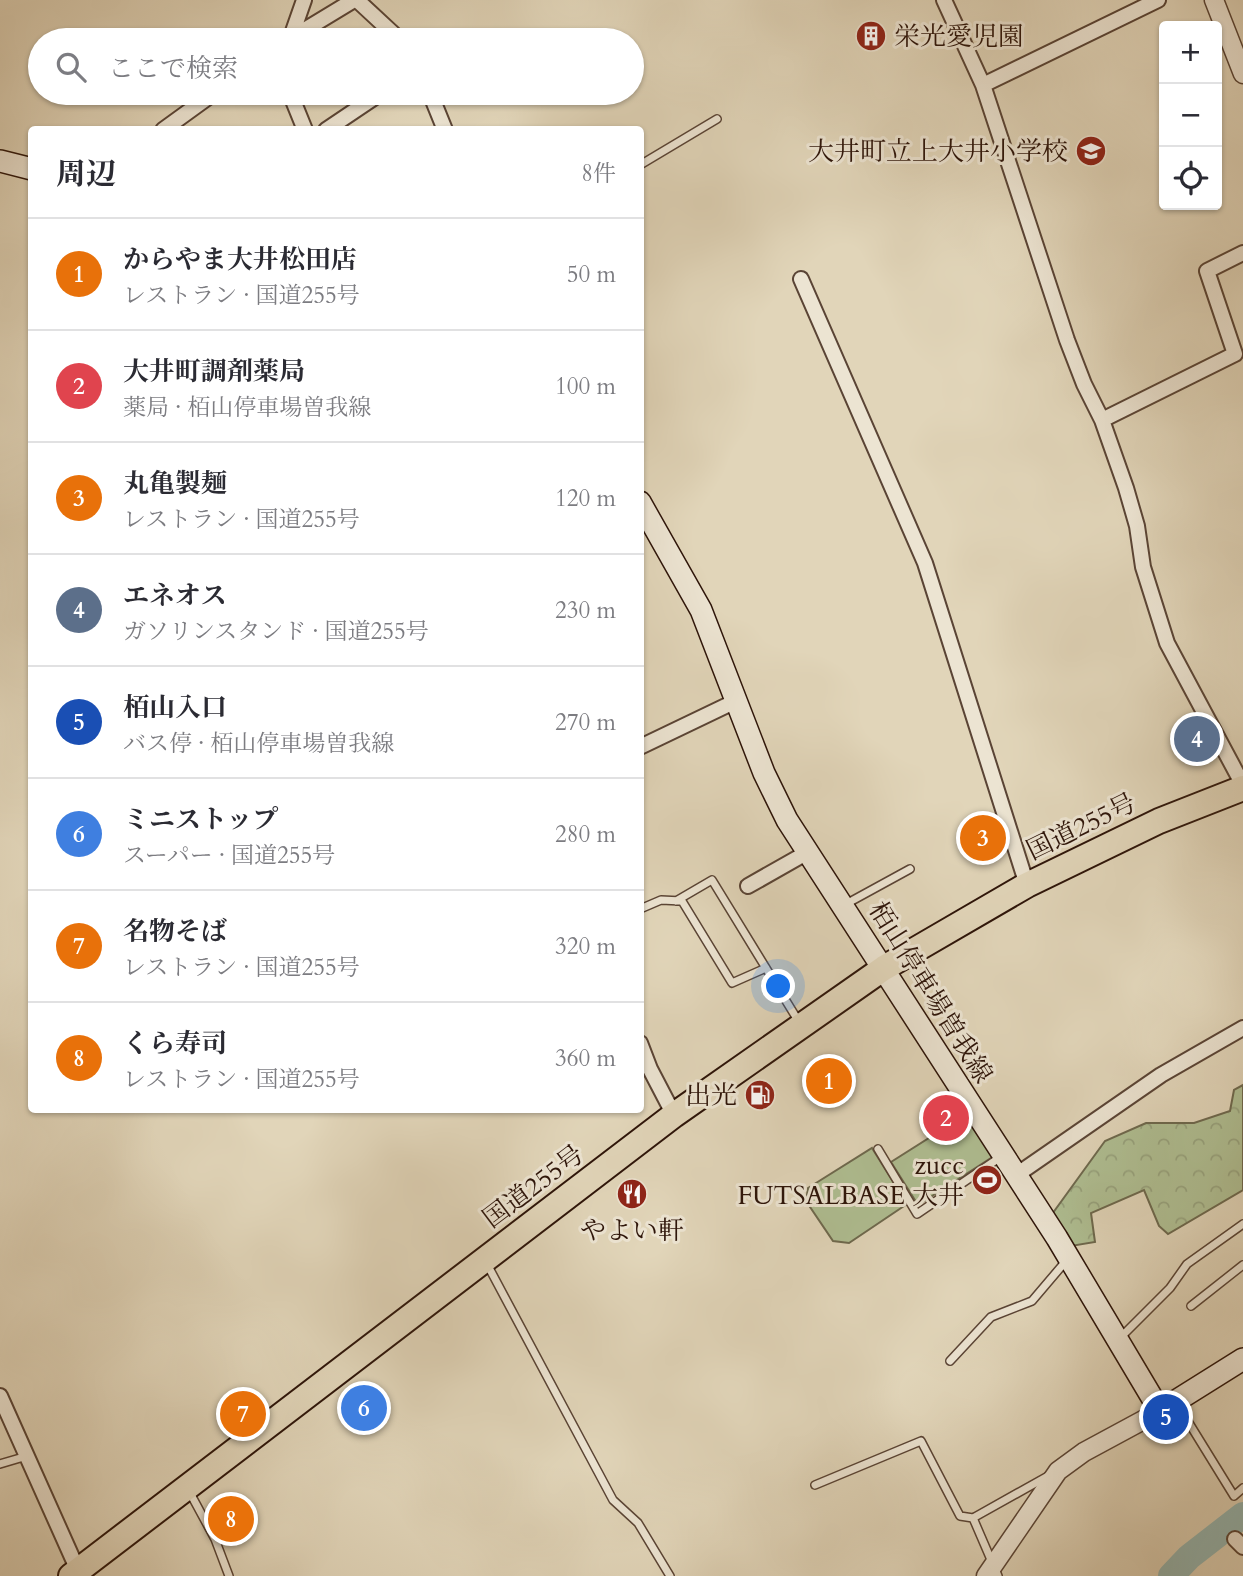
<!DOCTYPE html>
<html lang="ja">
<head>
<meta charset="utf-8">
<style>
	body { margin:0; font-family:Cardo,"Noto Serif JP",serif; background:#f7f7f7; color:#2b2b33 }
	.controls { position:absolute; right:21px; top:21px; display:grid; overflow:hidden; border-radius:7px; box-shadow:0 2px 5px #0004 }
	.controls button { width:63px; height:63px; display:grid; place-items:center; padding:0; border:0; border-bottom:2px solid #e1e1e2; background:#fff; color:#2b2b33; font:35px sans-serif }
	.you { position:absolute; left:779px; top:987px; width:24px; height:24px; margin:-18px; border:5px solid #fff; border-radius:50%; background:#1a73e8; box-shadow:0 0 0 10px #1a73e833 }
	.badge { display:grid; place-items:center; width:46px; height:46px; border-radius:50%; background:#8f2418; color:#fff; font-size:23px; font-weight:700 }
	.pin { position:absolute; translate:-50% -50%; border:4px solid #fff; box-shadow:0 2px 7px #0006 }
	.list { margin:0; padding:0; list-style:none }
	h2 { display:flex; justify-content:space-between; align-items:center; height:91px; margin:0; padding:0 28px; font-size:30px }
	h2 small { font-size:23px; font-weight:400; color:#7c7c81 }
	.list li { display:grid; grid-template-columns:46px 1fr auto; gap:21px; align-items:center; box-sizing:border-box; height:112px; padding:0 28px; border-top:2px solid #e1e1e2 }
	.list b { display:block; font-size:26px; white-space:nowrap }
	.list p { margin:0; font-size:23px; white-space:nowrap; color:#7c7c81 }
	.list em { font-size:23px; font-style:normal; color:#7c7c81 }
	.icon { flex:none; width:38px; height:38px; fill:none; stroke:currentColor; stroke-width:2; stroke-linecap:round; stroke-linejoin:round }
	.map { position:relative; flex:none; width:1243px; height:1576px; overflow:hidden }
	.search { position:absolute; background:#fff; box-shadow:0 2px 5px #0004; left:28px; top:28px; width:616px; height:77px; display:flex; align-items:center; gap:18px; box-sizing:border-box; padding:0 24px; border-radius:38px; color:#7c7c81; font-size:26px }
	.panel { position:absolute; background:#fff; box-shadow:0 2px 5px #0004; left:28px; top:126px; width:616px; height:987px; border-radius:7px }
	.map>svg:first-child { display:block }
	.forest { fill:url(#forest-crowns); stroke:#6e694e; stroke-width:2 }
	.pitch { fill:#afbe92; stroke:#6e694e; stroke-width:2 }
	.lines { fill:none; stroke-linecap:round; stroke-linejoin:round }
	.river { stroke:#95b8b4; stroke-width:26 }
	.service-casing { stroke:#5a4435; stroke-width:10 }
	.minor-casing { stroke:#5a4435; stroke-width:18 }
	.tertiary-casing { stroke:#5a4435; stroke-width:21 }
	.secondary-casing { stroke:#2d1409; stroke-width:24 }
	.trunk-casing { stroke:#2d1409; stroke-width:28 }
	.service { stroke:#ece4d2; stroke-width:7 }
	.minor { stroke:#ece4d2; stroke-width:14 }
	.tertiary { stroke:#ece4d2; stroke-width:18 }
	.secondary { stroke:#ece4d2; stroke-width:21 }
	.trunk { stroke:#e1d5b9; stroke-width:24 }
	.labels { text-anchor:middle; stroke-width:6; stroke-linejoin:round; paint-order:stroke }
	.poi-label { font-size:26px; fill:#2d1409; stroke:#ece4d2; text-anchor:end }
	.street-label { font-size:26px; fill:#2d1409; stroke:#ece4d2 }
</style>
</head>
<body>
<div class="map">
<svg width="1243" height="1576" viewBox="0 0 1243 1576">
	<defs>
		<pattern id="forest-crowns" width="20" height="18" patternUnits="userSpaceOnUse" patternTransform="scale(1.75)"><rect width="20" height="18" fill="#afbe92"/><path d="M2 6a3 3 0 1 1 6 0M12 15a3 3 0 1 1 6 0" fill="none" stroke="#97a27d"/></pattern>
	</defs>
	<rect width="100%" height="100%" fill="#e1d5b9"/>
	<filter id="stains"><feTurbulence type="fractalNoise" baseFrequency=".00286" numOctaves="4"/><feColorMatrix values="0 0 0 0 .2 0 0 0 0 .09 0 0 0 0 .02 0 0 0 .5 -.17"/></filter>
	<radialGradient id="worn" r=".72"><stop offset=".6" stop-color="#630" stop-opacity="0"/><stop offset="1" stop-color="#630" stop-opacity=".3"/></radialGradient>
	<!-- forest -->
	<path class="forest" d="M1243 1085V1190L1168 1234 1159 1226 1144 1190 1091 1213 1095 1242 1071 1246 1050 1217 1105 1141 1146 1123H1194L1230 1111 1234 1090Z"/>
	<!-- pitch -->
	<path class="pitch" d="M967 1114 994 1156 918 1205 891 1162Z
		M872 1148 907 1204 849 1243 833 1241 806 1201 808 1188Z"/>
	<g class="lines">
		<!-- river -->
		<path class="river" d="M1171 1576 1189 1557 1243 1515"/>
		<!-- service casing -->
		<g class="service-casing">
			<path id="service" d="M640 165 717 119
				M676 901 712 880 799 1022
				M846 904 910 869
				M640 909 661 900 682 901 732 983 766 968
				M878 1149 917 1214 1002 1156
				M487 1264 613 1500 638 1523 670 1576
				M1191 1306 1243 1265
				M1119 1339 1170 1288 1187 1264 1243 1224
				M950 1361 991 1317 1032 1301 1066 1261
				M1176 1402 1234 1496 1243 1488
				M0 1464 27 1456
				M815 1485 921 1441 960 1516 973 1518 1048 1476
				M189 1491 215 1539 229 1576
				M973 1518 998 1576"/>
		</g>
		<!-- minor casing -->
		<g class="minor-casing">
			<path id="minor" d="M357 0 400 40
				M944 0 983 85 1067 340 1084 384 1102 420 1126 488 1137 526 1143 567 1167 643 1243 785
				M288 40 354 0
				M290 40 304 0
				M983 85 1158 0
				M290 93 305 130
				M430 93 445 130
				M163 130 214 93
				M326 130 381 93
				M801 279 925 563 1027 885
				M1102 420 1235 354 1207 271 1243 253
				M640 747 738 700
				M748 886 808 852
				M640 1043 650 1069 674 1115
				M1015 1176 1161 1075 1243 1028
				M0 1396 80 1575
				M1235 1539 1243 1547"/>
		</g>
		<!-- tertiary casing -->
		<g class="tertiary-casing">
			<path id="tertiary" d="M1214 0 1243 74
				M986 1576 1058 1471 1084 1452 1160 1411"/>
		</g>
		<!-- secondary casing -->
		<g class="secondary-casing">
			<path id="secondary" d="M0 161 32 169
				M640 502 701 610 764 773 787 820 1057 1238 1160 1411 1243 1359"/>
		</g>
		<!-- trunk casing -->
		<g class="trunk-casing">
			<path id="trunk" d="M71 1576 674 1115 884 968 1027 885 1159 821 1243 788"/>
		</g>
		<!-- service -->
		<use href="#service" class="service"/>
		<!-- minor -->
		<use href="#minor" class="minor"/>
		<!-- tertiary -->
		<use href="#tertiary" class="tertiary"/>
		<!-- secondary -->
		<use href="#secondary" class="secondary"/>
		<!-- trunk -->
		<use href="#trunk" class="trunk"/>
	</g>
	<!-- icons -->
	<defs>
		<g id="building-disc" transform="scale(1.575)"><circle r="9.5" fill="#8f2418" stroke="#ece4d2"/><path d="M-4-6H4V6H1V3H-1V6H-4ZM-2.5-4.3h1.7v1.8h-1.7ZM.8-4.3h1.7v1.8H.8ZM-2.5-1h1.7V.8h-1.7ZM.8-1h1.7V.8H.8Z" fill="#fff"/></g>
		<g id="school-disc" transform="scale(1.575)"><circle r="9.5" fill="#8f2418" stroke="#ece4d2"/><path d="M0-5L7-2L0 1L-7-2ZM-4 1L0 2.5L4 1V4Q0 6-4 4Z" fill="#fff"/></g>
		<g id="fuel-disc" transform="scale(1.575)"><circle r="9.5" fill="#8f2418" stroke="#ece4d2"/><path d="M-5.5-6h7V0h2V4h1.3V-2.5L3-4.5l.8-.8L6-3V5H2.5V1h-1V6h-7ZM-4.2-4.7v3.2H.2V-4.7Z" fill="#fff"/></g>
		<g id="stadium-disc" transform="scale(1.575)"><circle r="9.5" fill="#8f2418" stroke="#ece4d2"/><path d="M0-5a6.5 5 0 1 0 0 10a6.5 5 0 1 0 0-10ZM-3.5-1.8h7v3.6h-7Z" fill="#fff"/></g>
		<g id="restaurant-disc" transform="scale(1.575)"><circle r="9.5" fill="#8f2418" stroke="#ece4d2"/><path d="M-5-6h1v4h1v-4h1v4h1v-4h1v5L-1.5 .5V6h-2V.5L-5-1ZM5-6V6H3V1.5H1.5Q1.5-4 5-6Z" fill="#fff"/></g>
	</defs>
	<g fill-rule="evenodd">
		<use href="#building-disc" x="871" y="36"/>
		<use href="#school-disc" x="1091" y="151"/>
		<use href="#fuel-disc" x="760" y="1095"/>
		<use href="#stadium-disc" x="987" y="1180"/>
		<use href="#restaurant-disc" x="632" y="1194"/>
	</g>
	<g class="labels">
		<!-- poi labels -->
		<g class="poi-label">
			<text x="894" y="45" text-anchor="start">栄光愛児園</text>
			<text x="1068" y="160">大井町立上大井小学校</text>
			<text x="737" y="1104">出光</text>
			<text x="964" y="1174">zucc<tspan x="964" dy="30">FUTSALBASE 大井</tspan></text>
			<text x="632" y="1239" text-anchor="middle">やよい軒</text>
		</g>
		<!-- street labels -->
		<g class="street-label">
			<text transform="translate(1081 826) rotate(-26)" y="9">国道255号</text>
			<text transform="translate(931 992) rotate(58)" y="9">栢山停車場曽我線</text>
			<text transform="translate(533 1186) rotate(-37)" y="9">国道255号</text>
		</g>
	</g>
	<rect width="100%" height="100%" filter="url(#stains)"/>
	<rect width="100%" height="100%" fill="url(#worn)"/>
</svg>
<div class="controls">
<button>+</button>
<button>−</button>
<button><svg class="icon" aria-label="locate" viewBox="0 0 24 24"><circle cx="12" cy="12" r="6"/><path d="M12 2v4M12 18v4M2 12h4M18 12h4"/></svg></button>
</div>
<div class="you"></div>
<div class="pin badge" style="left:829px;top:1081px;background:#e8710a">1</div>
<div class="pin badge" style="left:946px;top:1118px;background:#e0444e">2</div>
<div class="pin badge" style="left:983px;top:838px;background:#e8710a">3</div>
<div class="pin badge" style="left:1197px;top:739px;background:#5c6f8a">4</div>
<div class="pin badge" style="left:1166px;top:1417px;background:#1a4fb4">5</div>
<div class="pin badge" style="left:364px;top:1408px;background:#3f7fe0">6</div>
<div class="pin badge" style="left:243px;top:1414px;background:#e8710a">7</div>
<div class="pin badge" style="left:231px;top:1519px;background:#e8710a">8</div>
<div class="search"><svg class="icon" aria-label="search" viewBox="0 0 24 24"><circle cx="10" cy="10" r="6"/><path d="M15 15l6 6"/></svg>ここで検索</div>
<section class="panel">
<h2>周辺<small>8件</small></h2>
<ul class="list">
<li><span class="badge" style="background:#e8710a">1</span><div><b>からやま大井松田店</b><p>レストラン · 国道255号</p></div><em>50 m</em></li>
<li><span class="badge" style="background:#e0444e">2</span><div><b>大井町調剤薬局</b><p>薬局 · 栢山停車場曽我線</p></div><em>100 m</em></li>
<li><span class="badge" style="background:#e8710a">3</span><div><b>丸亀製麺</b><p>レストラン · 国道255号</p></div><em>120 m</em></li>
<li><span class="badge" style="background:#5c6f8a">4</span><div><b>エネオス</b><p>ガソリンスタンド · 国道255号</p></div><em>230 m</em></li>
<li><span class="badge" style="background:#1a4fb4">5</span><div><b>栢山入口</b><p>バス停 · 栢山停車場曽我線</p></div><em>270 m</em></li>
<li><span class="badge" style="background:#3f7fe0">6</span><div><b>ミニストップ</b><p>スーパー · 国道255号</p></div><em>280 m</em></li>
<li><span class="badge" style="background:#e8710a">7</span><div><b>名物そば</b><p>レストラン · 国道255号</p></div><em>320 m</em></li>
<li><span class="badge" style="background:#e8710a">8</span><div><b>くら寿司</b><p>レストラン · 国道255号</p></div><em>360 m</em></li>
</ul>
</section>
</div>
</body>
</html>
